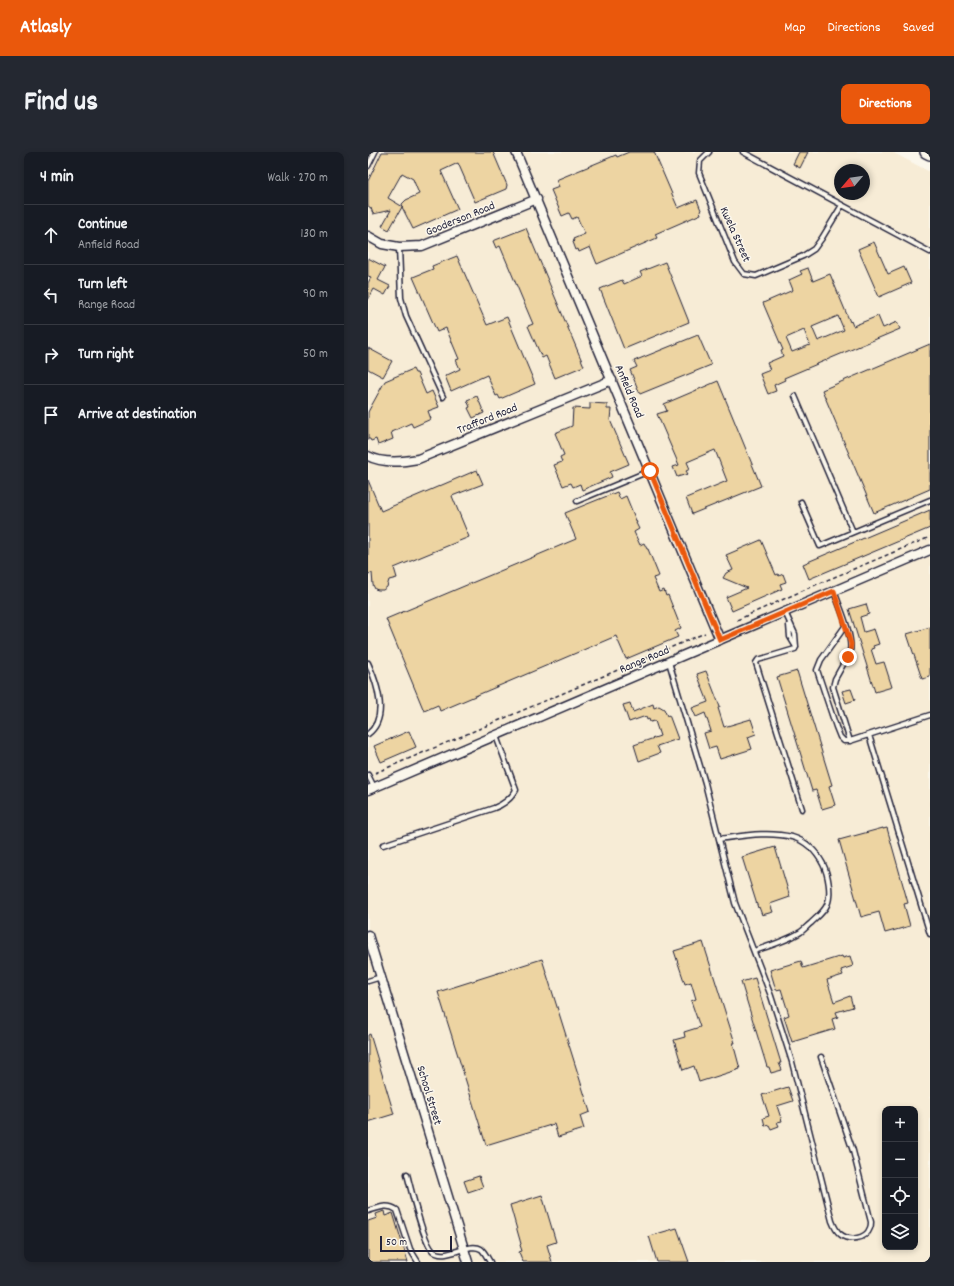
<!DOCTYPE html>
<html lang="en">
<head>
<meta charset="utf-8">
<style>
	body { margin:0; font-family:Dekko,sans-serif; background:#242831; color:#f1f3f6 }
	.controls { position:absolute; right:12px; bottom:12px; display:grid; overflow:hidden; border-radius:8px; box-shadow:0 2px 6px #0003 }
	.controls button { width:36px; height:36px; display:grid; place-items:center; padding:0; border:0; border-bottom:1px solid #363941; background:#171b24; color:#f1f3f6; font:20px sans-serif }
	.compass { position:absolute; left:466px; top:12px; width:36px; height:36px; border-radius:50%; background:#171b24; box-shadow:0 2px 6px #0003; rotate:241deg }
	.scale { position:absolute; left:12px; bottom:10px; width:72px; box-sizing:border-box; padding-left:4px; border:2px solid #22223b; border-top:0; font-size:11px; line-height:14px; white-space:nowrap; color:#22223b; -webkit-text-stroke:3px #fbf7ec; paint-order:stroke }
	.stop { position:absolute; width:12px; height:12px; margin:-9px; border:3px solid #ea580c; border-radius:50%; background:#fff }
	.stop.end { background:#ea580c; border-color:#fff; box-shadow:0 1px 4px #0008 }
	.list { margin:0; padding:0; list-style:none }
	h2 { display:flex; justify-content:space-between; align-items:center; height:52px; margin:0; padding:0 16px; font-size:17px }
	h2 small { font-size:13px; font-weight:400; color:#9ea1a6 }
	.list li { display:grid; grid-template-columns:26px 1fr auto; gap:12px; align-items:center; box-sizing:border-box; height:60px; padding:0 16px; border-top:1px solid #363941 }
	.list b { display:block; font-size:15px; white-space:nowrap }
	.list p { margin:0; font-size:13px; white-space:nowrap; color:#9ea1a6 }
	.list em { font-size:13px; font-style:normal; color:#9ea1a6 }
	.icon { flex:none; width:22px; height:22px; fill:none; stroke:currentColor; stroke-width:2; stroke-linecap:round; stroke-linejoin:round }
	.map { position:relative; flex:none; width:562px; height:1110px; overflow:hidden; border-radius:8px }
	header { display:flex; align-items:center; gap:24px; box-sizing:border-box; height:56px; padding:0 20px; background:#ea580c; color:#fff }
	header strong { font-size:19px }
	nav { display:flex; gap:22px; margin-inline-start:auto; font-size:14px }
	.intro { display:flex; align-items:center; justify-content:space-between; box-sizing:border-box; height:96px; padding:0 24px }
	h1 { margin:0; font-size:28px }
	.button { padding:10px 18px; border-radius:8px; background:#ea580c; color:#fff; font-size:14px; font-weight:700 }
	main { display:flex; gap:24px; padding:0 24px }
	aside { flex:1; background:#171b24; border-radius:8px; box-shadow:0 2px 6px #0003 }
	.map>svg:first-child { display:block }
	.built { fill:#f7ecd6; fill-rule:evenodd }
	.building { fill:#edd4a2; stroke:#22223b; fill-rule:evenodd }
	.lines { fill:none; stroke-linecap:round; stroke-linejoin:round }
	.lane-casing { stroke:#22223b; stroke-width:7 }
	.street-casing { stroke:#22223b; stroke-width:11 }
	.secondary-casing { stroke:#22223b; stroke-width:14 }
	.path { stroke:#22223b; stroke-width:1.5; stroke-dasharray:4 3; stroke-linecap:butt }
	.lane { stroke:#fbf7ec; stroke-width:4 }
	.street { stroke:#fbf7ec; stroke-width:8 }
	.secondary { stroke:#fbf7ec; stroke-width:11 }
	.route { stroke:#ea580c; stroke-width:5 }
	.labels { text-anchor:middle; stroke-width:3; stroke-linejoin:round; paint-order:stroke }
	.street-label { font-size:12px; fill:#22223b; stroke:#fbf7ec }
</style>
</head>
<body>
<header>
<strong>Atlasly</strong>
<nav><a>Map</a><a>Directions</a><a>Saved</a></nav>
</header>
<div class="intro"><h1>Find us</h1><a class="button">Directions</a></div>
<main>
<aside>
<h2>4 min<small>Walk · 270 m</small></h2>
<ul class="list">
<li><svg class="icon" aria-label="ahead" viewBox="0 0 24 24"><path d="M12 20V5M6 11l6-6 6 6"/></svg><div><b>Continue</b><p>Anfield Road</p></div><em>130 m</em></li>
<li><svg class="icon" aria-label="left" viewBox="0 0 24 24"><path d="M17 20v-9H6M10 6l-5 5 5 5"/></svg><div><b>Turn left</b><p>Range Road</p></div><em>90 m</em></li>
<li><svg class="icon" aria-label="right" viewBox="0 0 24 24"><path d="M7 20v-9h11M14 6l5 5-5 5"/></svg><div><b>Turn right</b></div><em>50 m</em></li>
<li><svg class="icon" aria-label="arrive" viewBox="0 0 24 24"><path d="M6 21V4h12l-3 4 3 4H6"/></svg><div><b>Arrive at destination</b></div></li>
</ul>
</aside>
<div class="map">
<svg width="562" height="1110" viewBox="0 0 562 1110">
	<rect width="100%" height="100%" fill="#fbf7ec"/>
	<filter id="ink" filterUnits="userSpaceOnUse"><feTurbulence type="fractalNoise" baseFrequency=".025" numOctaves="2"/><feDisplacementMap in="SourceGraphic" scale="8" xChannelSelector="R" yChannelSelector="G"/><feConvolveMatrix kernelMatrix="1 2 1 2 8 2 1 2 1" color-interpolation-filters="sRGB"/></filter>
	<g filter="url(#ink)">
		<!-- built -->
		<path class="built" d="M0 0H524L562 20V1110H0ZM472 18H496V42H472ZM517 957H547V1095H517Z"/>
		<!-- building -->
		<path class="building" d="M14 0H125L139 33 138 37 107 50 90 11 73 19 90 57 45 77 34 55 21 78 14 74 23 58 5 62 3 56 0 54V29ZM34 21 45 27 51 42 38 48 34 52 35 55 20 46Z
			M261 0H286L310 56 329 48 333 58 332 59 333 62 287 82 289 86 229 112 222 95 211 100 210 97 208 98 205 90 206 89 205 87 217 82 209 65 204 67 201 61 194 64 183 38 191 35 188 28 248 3 249 5Z
			M431 0H440L432 16 425 12Z
			M158 76 216 214 187 226 178 204 174 206 160 174 165 172 132 94 128 96 125 89Z
			M506 90 520 122 536 115 543 131 511 145 490 97Z
			M89 104 119 173 139 165 167 232 132 247 130 243 128 244 119 223 83 239 77 224 92 217 88 208 91 207 78 176 69 180 45 125 65 117 64 114Z
			M0 106 17 115 10 128 22 134 17 143 6 137 0 148V131L3 125 0 124Z
			M297 110 321 170 256 197 232 137 254 128 256 132 274 124 272 120Z
			M440 116 445 129 462 122 482 170 483 169 485 174 510 164 515 176 529 170 532 177 416 226 417 228 406 233 408 239 400 242 392 222 402 218 399 211 415 204 413 199 415 198 395 151 425 138 421 128 434 122 432 119ZM470 164 476 178 450 189 444 175ZM436 178 442 193 424 200 418 186Z
			M330 183 343 213 272 242 262 218 269 215 266 209Z
			M562 192V337L506 361 454 238Z
			M0 196 24 209 15 225 0 217Z
			M45 217 47 221H49L58 242 64 239 71 255 60 259 63 267 45 275 43 271 23 280 25 287 10 293 8 287 3 289 2 287H0V260L17 229Z
			M350 229 393 334 324 362 318 346 359 329 347 298 319 310 322 317 318 319 320 322 309 325 305 315 311 313 289 262 299 259 296 252Z
			M109 244 116 261 105 266 100 256 102 255 99 248Z
			M222 251 239 252V257H243L242 268 261 312 242 320 244 325 214 338 212 332 205 335 203 331 195 334 186 313 194 310 192 305 196 303 187 281 204 274 205 256 222 257Z
			M109 318 115 332 84 344 101 385 26 416 29 426 21 428 19 435 15 438H10L7 437 5 433 4 421 0 422V328L13 359Z
			M249 340 252 347 258 344 269 371H268L271 377 266 380 272 393 276 391 279 397H280L291 424 285 426 291 440 296 438 298 444 300 443 313 476 307 479 310 485 258 507 248 484 72 559 70 553 56 559 18 467 208 387 197 361Z
			M562 358V376L441 427 435 412Z
			M393 388 408 423 410 422 411 424 415 422 418 430 412 432 414 437 364 459 358 445 379 436 355 426 358 421 365 418 358 403Z
			M498 452 501 462 492 465 496 480 506 477 511 492 505 494 506 496 503 497 508 512 516 510 524 535 507 540 481 457Z
			M562 475V525L554 527 539 482Z
			M338 519 352 555 350 556 356 575 383 567 388 582 380 585 384 597 352 607 348 595 341 597 336 581 343 579 337 561 328 565 324 556 340 550 329 522Z
			M429 519 464 633 461 634 467 653 454 657 448 638 444 639 409 525Z
			M483 537 487 548 478 551 474 539Z
			M262 551 265 560 285 552 286 556 291 554 296 557 299 564 301 563 310 587 289 594 292 601 271 609 266 593 292 584 287 569 282 570 281 567 279 568 278 564 261 570 255 553Z
			M41 579 48 595 13 610 6 594Z
			M515 676V677L519 676 540 751 536 752 542 774 517 781 511 760 493 765 471 688Z
			M407 695 422 745 402 752 405 760 394 763 391 755 390 756 374 705Z
			M335 790 367 891H365L372 917 331 930 326 914 315 918 306 888 317 885 316 880 332 875 323 849 328 847 323 830 317 832 306 799Z
			M474 804 475 806 482 804 485 814 473 818 475 823 459 828 466 850 482 844 485 855 468 860 470 865 464 867 467 877 424 890 416 865 421 863 413 837 408 838 402 818 433 809 435 816Z
			M174 807 222 960 212 964 216 977 190 985 186 972 118 993 70 840Z
			M387 826 413 911H411L414 918 403 921 401 915H399L373 830Z
			M2 882 26 962 0 970V883Z
			M420 935 425 949 409 954 414 969 409 970 411 974 403 977 401 973 397 974 395 966 401 964 394 943Z
			M111 1024 115 1035 100 1040 96 1029Z
			M174 1043 188 1090 179 1093 184 1110H155L151 1100 154 1099 152 1093 153 1092 142 1053Z
			M16 1059 17 1064 25 1061 40 1110H0V1069L9 1066 8 1062Z
			M309 1076 321 1110H289L281 1084Z"/>
		<g class="lines">
			<!-- lane casing -->
			<g class="lane-casing">
				<path id="lane" d="M341 0 332 9 331 21 367 110 376 122 388 124 435 104 446 97 454 86 474 53
					M375 0 562 100
					M0 14 7 0
					M31 95 33 146 38 164 75 245
					M427 244 485 380
					M209 349 281 319
					M433 350 452 394 562 348
					M466 439C472 456 485 483 482 500L467 527 465 535 482 589
					M417 460 427 482 428 495
					M421 473 422 485 428 495
					M478 473 453 508 449 518 468 575 472 585 476 589H482L562 563
					M428 495 427 497 390 508 388 511 434 657
					M301 510 337 631 367 751 403 844 424 910 464 1069C466 1074 468 1079 472 1082 480 1089 498 1088 502 1076 503 1074 503 1072 503 1070L485 999 453 905
					M0 511C9 531 21 566 0 582
					M501 583 562 782
					M0 623 6 635
					M351 687C375 684 400 679 424 685 438 689 448 699 455 712 460 722 464 742 459 753 456 760 448 766 443 771 439 774 435 779 431 781 418 789 401 794 386 799
					M15 693 126 656C136 652 143 647 148 638L128 584
					M0 829 13 825
					M39 1022C43 1037 55 1090 65 1099 77 1110 101 1089 113 1097 117 1100 119 1106 122 1110
					M0 1059C11 1056 19 1051 29 1058L42 1097 50 1110"/>
			</g>
			<!-- street casing -->
			<g class="street-casing">
				<path id="street" d="M148 0 352 488
					M0 84 14 92 31 95 54 94 169 47
					M0 304C15 312 34 310 50 307L244 228
					M0 638 562 398
					M0 783 100 1110"/>
			</g>
			<!-- secondary casing -->
			<g class="secondary-casing">
				<path id="secondary" d="M558 0 562 2"/>
			</g>
			<!-- path -->
			<path class="path" d="M369 468 445 434 562 385
				M7 621 337 481"/>
			<!-- lane -->
			<use href="#lane" class="lane"/>
			<!-- street -->
			<use href="#street" class="street"/>
			<!-- secondary -->
			<use href="#secondary" class="secondary"/>
		</g>
	</g>
	<g class="lines" filter="url(#ink)">
		<!-- route -->
		<path class="route" d="M282 319 352 488 466 439 483 492 482 500 480 505"/>
	</g>
	<g class="labels">
		<!-- street labels -->
		<g class="street-label">
			<text transform="translate(92 66) rotate(-22)" y="4">Gooderson Road</text>
			<text transform="translate(368 82) rotate(66)" y="4">Kwela Street</text>
			<text transform="translate(262 239) rotate(67)" y="4">Anfield Road</text>
			<text transform="translate(119 266) rotate(-22)" y="4">Trafford Road</text>
			<text transform="translate(276 507) rotate(-23)" y="4">Range Road</text>
			<text transform="translate(62 943) rotate(73)" y="4">School Street</text>
		</g>
	</g>
</svg>
<div class="controls">
<button>+</button>
<button>−</button>
<button><svg class="icon" aria-label="locate" viewBox="0 0 24 24"><circle cx="12" cy="12" r="6"/><path d="M12 2v4M12 18v4M2 12h4M18 12h4"/></svg></button>
<button><svg class="icon" aria-label="layers" viewBox="0 0 24 24"><path d="M12 4l9 5-9 5-9-5zM3 14l9 5 9-5"/></svg></button>
</div>
<svg class="compass" viewBox="-18 -18 36 36"><path d="M0-13l5 13h-10z" fill="#e53935"/><path d="M0 13l5-13h-10z" fill="#9ea1a6"/></svg>
<div class="scale">50 m</div>
<div class="stop" style="left:282px;top:319px"></div>
<div class="stop end" style="left:480px;top:505px"></div>
</div>
</main>
</body>
</html>
